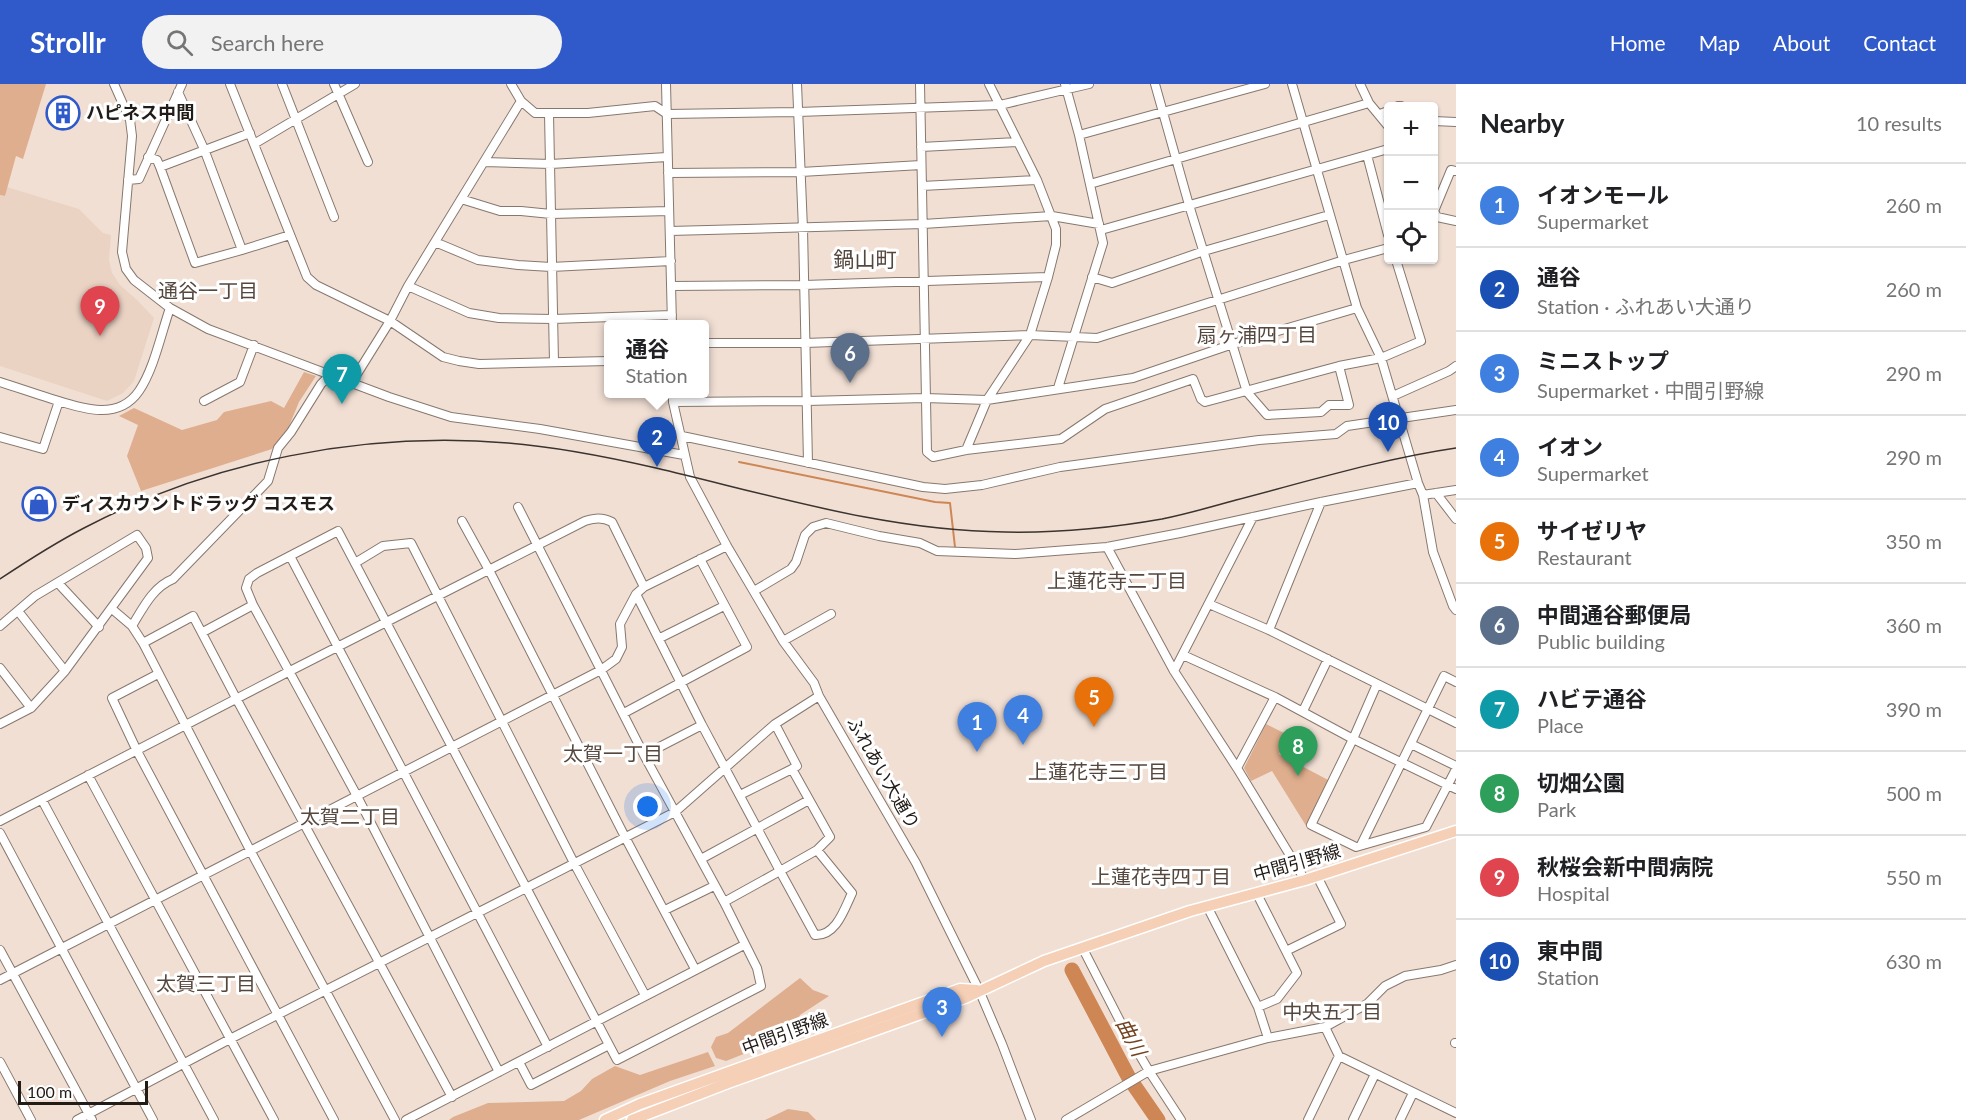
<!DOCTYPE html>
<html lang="en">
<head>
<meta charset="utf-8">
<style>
	body { margin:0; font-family:Lato,"Noto Sans JP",sans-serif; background:#f2f2f2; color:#202124 }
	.controls { position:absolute; right:18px; top:18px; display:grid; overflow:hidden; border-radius:6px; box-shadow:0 2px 4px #0004 }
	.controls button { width:54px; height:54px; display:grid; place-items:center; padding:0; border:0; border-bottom:2px solid #e0e0e0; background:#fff; color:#202124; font:30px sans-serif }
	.scale { position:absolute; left:18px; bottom:15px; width:130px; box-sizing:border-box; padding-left:6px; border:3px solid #221c18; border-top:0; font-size:16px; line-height:21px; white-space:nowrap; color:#221c18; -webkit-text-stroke:4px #fff; paint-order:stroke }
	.you { position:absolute; left:648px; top:723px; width:21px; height:21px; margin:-15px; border:4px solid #fff; border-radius:50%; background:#1a73e8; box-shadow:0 0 0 9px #1a73e833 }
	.badge { display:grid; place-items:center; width:39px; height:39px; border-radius:50%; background:#305aca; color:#fff; font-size:20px; font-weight:700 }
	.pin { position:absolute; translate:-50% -50px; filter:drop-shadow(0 2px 3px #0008) }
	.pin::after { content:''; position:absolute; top:32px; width:21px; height:18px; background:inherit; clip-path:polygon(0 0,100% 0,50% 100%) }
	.popup { position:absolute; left:604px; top:236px; width:105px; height:78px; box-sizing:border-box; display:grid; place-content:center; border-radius:6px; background:#fff; filter:drop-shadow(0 2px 4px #0005); font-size:20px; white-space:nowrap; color:#757577 }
	.popup b { font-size:22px; color:#202124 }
	.popup::after { content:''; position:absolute; left:50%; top:100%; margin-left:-12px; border:12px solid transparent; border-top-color:#fff }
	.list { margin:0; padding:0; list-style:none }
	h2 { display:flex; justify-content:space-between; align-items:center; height:78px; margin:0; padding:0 24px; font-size:26px }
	h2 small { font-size:20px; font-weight:400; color:#757577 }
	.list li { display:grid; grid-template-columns:39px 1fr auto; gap:18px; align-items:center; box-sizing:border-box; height:84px; padding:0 24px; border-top:2px solid #e0e0e0 }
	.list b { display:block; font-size:22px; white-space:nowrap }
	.list p { margin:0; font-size:20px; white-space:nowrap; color:#757577 }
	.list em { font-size:20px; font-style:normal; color:#757577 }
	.icon { flex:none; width:33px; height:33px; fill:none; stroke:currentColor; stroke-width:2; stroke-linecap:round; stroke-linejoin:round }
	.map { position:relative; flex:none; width:1456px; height:1036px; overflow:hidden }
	header { display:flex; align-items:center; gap:36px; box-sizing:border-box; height:84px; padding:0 30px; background:#305aca; color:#fff }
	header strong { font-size:28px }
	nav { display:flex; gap:33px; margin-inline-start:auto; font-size:21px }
	.search { width:420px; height:54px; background:#f2f2f2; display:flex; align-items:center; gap:15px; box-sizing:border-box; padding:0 21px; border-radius:33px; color:#757577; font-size:22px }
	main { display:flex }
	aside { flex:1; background:#fff }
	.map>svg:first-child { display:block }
	.built { fill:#ebd3c4 }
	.green { fill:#dfae8e }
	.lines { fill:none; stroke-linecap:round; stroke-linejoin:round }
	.stream { stroke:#ce8654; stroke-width:2 }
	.river { stroke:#ce8654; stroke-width:15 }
	.minor-casing { stroke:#87786e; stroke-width:10 }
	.major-casing { stroke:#fff; stroke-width:13 }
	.minor { stroke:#fff; stroke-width:8 }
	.major { stroke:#f5cfb6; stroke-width:10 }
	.tram { stroke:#3a332e; stroke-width:1.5 }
	.labels { text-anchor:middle; stroke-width:6; stroke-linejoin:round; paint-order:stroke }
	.poi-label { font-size:18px; font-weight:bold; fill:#221c18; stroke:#fff; text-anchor:start }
	.street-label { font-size:18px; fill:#221c18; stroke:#fff }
	.neighbourhood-label { font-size:20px; fill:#55473e; stroke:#fff }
	.water-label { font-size:20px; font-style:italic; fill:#73421e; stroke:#fff }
	.quarter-label { font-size:21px; fill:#55473e; stroke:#fff }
</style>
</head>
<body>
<header>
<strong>Strollr</strong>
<div class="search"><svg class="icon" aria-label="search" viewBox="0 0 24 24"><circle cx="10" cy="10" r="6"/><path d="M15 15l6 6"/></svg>Search here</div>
<nav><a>Home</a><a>Map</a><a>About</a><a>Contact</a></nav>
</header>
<main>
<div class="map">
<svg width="1456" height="1036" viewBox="0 0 1456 1036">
	<rect width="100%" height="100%" fill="#f1dfd4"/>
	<!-- built -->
	<path class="built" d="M7 103 79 125 103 149 111 151 109 176 112 189 120 201 137 216 154 234 134 297 123 309 107 317 0 282V111L5 112Z"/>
	<!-- green -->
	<path class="green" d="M0 0H46L23 75 16 72 5 112 0 111Z
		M304 288 316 292 299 318 287 347 272 365 141 407 127 372 138 341 119 332 134 324 182 346 217 336 224 328 271 317 284 324Z
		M1266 640 1288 651 1279 670 1330 697 1308 745 1272 687 1251 697 1244 684Z
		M800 894 813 906 829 912 800 931 792 951 726 977 716 974 711 963 716 953 728 949Z
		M708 968 715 982 670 997 579 1036H449L453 1033 488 1019 564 1017 581 1007 592 995 615 982 640 991Z
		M788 1025 808 1028 816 1036H765Z"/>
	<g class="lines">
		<!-- stream -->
		<path class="stream" d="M739 378 935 418 950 419 955 463"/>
		<!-- river -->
		<path class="river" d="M1072 886 1129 994 1158 1036"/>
		<!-- minor casing -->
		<g class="minor-casing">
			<path id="minor" d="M114 0 130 36 132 52 122 168 126 185 134 196 170 224 208 245 389 313 451 333 540 345 684 371
				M230 0 307 193 316 201 390 237 443 273 459 277 479 280 609 277
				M282 0 334 133
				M334 0 368 78
				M511 0 521 17 535 29H588L655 22 667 30 798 28 1000 21 1089 0
				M666 0 672 240
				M797 0 803 145 808 379
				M920 0 927 368 933 373 966 366 1061 355 1105 325 1193 295 1201 315 1205 318 1339 282 1381 274 1421 257 1396 176
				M1155 0 1189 121 1247 308 1267 331 1321 328 1329 321H1349L1339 282
				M1292 0 1357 224 1381 274 1418 399 1423 411 1433 468 1453 522 1456 526
				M1360 0 1369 19 1388 42
				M178 8 204 65 242 166 290 151
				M1398 22H1401
				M549 30 554 278
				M1380 30 1388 27
				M1434 37 1456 38
				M1079 51 1265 0
				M254 60 355 0
				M921 63 1017 58
				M1388 65 1367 71 1388 151
				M148 73 157 76 160 83 250 49
				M484 78 551 80 667 73
				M160 83 195 179 242 166
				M1456 87 1451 86 1434 127 1437 133 1456 137
				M668 89 801 88 921 81
				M128 96 139 95 182 0
				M1090 100 1369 19
				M922 102 1037 96
				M461 115 500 127H521L551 130 669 127
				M1101 146 1367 71
				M670 147 923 140 1052 132 1099 140
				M435 158 478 176 518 181 551 183 671 177
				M1092 193 1112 199 1204 167 1329 131
				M408 202 469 229 499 234 553 235 672 231
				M671 202 804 201 1048 193
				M705 259H805L1030 251 1097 254 1344 176 1388 164
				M0 298C16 303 33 309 49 314 78 323 117 339 139 307 154 285 161 250 170 224
				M352 298 390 237 408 202 521 17
				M1058 304 1103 159 1079 51 1065 0
				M673 310V318L690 393 727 462 783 557 814 599 819 612 916 779 979 906 1002 960 1031 1036
				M1393 312 1449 287 1456 282
				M204 317 240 298 254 261
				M673 318 807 317 925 314 987 316 1133 294 1233 260 1357 224
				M682 352 923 403 945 405 982 401 1060 383 1259 356 1336 350 1347 342 1456 326
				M0 353 43 365 59 317
				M966 366 987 316 1030 251 1048 193 1056 161V145L1037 96 989 0
				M1436 409 1456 435
				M1423 411 1456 406
				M462 437 489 486 625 753 695 885
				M1107 463 1174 587 1237 684 1305 796
				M290 472 548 963
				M355 479 383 462 411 459 574 779 645 911
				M58 499 99 543
				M754 507 791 485 796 478 805 451 813 443 826 439 879 452 920 459 937 467 1015 470 1107 463 1180 449 1321 418 1418 399
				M636 510 702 641 780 787 724 818
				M1209 520 1269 546 1456 639
				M112 525 132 542 143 559 250 766 395 1036
				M18 527 65 587
				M0 542 35 512 137 451 146 464 148 474 65 587 31 624 0 640
				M132 542C143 524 153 503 173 495L268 397 278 364 291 348 321 300 331 290
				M1269 546 1321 418
				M203 548 253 521
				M660 554 724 522
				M783 557 831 530
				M143 559 193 532 237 616 452 1013
				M1183 571 1275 613 1353 655 1456 705
				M0 584 31 624
				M1174 587 1253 433
				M158 590 112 614 137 667 334 1036
				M1377 600 1353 655 1311 741 1356 763 1426 743 1456 685
				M1303 627 1328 575
				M624 629 747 563 700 475
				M775 640 797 682 792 685 830 753 817 766 780 787 815 851C836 852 844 826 852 809L817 766
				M1411 660 1456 682
				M644 671 702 641
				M1237 684 1275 613
				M88 691 274 1036
				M740 711 792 685
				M42 716 214 1036
				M0 737 290 587 585 437C595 434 602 433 612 438L644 503
				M0 749 153 1036
				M1361 761 1444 592 1456 598
				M701 775 809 716
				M1256 808 1297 889 1277 915 1258 923
				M1207 822 1258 923 1268 954
				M665 826 714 802
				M1082 863 1121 939 1149 987 1181 1036
				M0 866 92 1036
				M1286 867 1341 840 1317 792
				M0 896 601 586 616 575 622 563 620 540 636 510 644 503 727 462
				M1325 943 1339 972 1456 1029
				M1455 959H1456
				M0 978 31 1036
				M519 978 531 1001 609 961
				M499 988 357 712 253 521 246 504 249 495 257 489 338 447 617 976 761 902 757 884 724 818 644 671 518 423
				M77 1036 230 955 675 728 775 640 819 612
				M406 1036 744 861
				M1066 1036 1149 987 1268 954 1325 943 1367 920 1385 902 1405 892 1441 886 1456 881
				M1308 1036 1339 972
				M1353 1036 1375 990
				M1400 1036 1413 1009"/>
		</g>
		<!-- major casing -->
		<g class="major-casing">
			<path id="major" d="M605 1036 640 1020 960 905 977 906
				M632 1036 728 999 965 914 1044 877 1190 827 1305 796 1456 747"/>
		</g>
		<!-- minor -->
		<use href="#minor" class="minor"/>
		<!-- major -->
		<use href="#major" class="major"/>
		<!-- tram -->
		<path class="tram" d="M0 495C27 477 55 459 84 444 212 377 363 347 508 359 557 363 608 373 656 384 771 411 886 447 1005 448 1057 449 1111 444 1162 435 1187 430 1211 423 1236 416 1309 397 1381 375 1456 364"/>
	</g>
	<!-- icons -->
	<defs>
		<g id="building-ring" transform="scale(1.725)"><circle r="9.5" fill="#fff" stroke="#305aca" stroke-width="1.5"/><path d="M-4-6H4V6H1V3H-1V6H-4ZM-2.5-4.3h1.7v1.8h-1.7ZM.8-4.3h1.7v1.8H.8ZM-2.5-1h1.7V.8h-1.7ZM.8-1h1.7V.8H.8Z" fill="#305aca"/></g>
		<g id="shop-ring" transform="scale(1.725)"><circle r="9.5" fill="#fff" stroke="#305aca" stroke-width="1.5"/><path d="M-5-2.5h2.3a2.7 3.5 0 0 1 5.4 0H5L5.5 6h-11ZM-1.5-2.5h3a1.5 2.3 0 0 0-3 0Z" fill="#305aca"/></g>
	</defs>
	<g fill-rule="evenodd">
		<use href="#building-ring" x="63" y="29"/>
		<use href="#shop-ring" x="39" y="420"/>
	</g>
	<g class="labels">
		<!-- poi labels -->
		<g class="poi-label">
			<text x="86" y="35">ハピネス中間</text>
			<text x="62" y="426">ディスカウントドラッグ コスモス</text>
		</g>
		<!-- street labels -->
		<g class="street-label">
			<text transform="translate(883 689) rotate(60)" y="6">ふれあい大通り</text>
			<text transform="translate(1297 779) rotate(-16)" y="6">中間引野線</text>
			<text transform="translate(785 950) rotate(-20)" y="6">中間引野線</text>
		</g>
		<!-- neighbourhood labels -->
		<g class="neighbourhood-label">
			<text x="208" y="214">通谷一丁目</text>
			<text x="1257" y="258">扇ヶ浦四丁目</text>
			<text x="1117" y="504">上蓮花寺二丁目</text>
			<text x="613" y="677">太賀一丁目</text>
			<text x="1098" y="695">上蓮花寺三丁目</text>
			<text x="350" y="740">太賀二丁目</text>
			<text x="1161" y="800">上蓮花寺四丁目</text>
			<text x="206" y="907">太賀三丁目</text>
			<text x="1332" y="935">中央五丁目</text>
		</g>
		<!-- water labels -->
		<g class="water-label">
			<text transform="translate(1131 953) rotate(62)" y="7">曲川</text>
		</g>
		<!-- quarter labels -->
		<g class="quarter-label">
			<text x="865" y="183">鍋山町</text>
		</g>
	</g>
</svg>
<div class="controls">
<button>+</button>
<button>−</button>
<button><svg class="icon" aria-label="locate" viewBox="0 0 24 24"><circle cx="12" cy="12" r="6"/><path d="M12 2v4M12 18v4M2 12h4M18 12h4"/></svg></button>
</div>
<div class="scale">100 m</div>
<div class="you"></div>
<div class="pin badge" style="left:977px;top:668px;background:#3f7fe0">1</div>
<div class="pin badge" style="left:657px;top:383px;background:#1a4fb4">2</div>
<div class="popup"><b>通谷</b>Station</div>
<div class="pin badge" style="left:942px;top:953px;background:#3f7fe0">3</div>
<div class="pin badge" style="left:1023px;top:661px;background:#3f7fe0">4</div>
<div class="pin badge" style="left:1094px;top:643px;background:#e8710a">5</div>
<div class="pin badge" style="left:850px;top:299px;background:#5c6f8a">6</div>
<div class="pin badge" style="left:342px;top:320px;background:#0f9aa8">7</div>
<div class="pin badge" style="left:1298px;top:692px;background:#2e9e5b">8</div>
<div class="pin badge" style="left:100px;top:252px;background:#e0444e">9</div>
<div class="pin badge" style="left:1388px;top:368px;background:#1a4fb4">10</div>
</div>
<aside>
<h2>Nearby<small>10 results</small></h2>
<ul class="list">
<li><span class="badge" style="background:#3f7fe0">1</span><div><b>イオンモール</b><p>Supermarket</p></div><em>260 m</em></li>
<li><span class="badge" style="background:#1a4fb4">2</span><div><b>通谷</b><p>Station · ふれあい大通り</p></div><em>260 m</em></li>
<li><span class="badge" style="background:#3f7fe0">3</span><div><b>ミニストップ</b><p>Supermarket · 中間引野線</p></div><em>290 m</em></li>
<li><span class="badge" style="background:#3f7fe0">4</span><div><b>イオン</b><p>Supermarket</p></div><em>290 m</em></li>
<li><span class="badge" style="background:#e8710a">5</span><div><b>サイゼリヤ</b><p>Restaurant</p></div><em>350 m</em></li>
<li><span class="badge" style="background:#5c6f8a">6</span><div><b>中間通谷郵便局</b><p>Public building</p></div><em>360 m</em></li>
<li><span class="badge" style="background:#0f9aa8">7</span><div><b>ハビテ通谷</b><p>Place</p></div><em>390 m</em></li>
<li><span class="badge" style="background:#2e9e5b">8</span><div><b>切畑公園</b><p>Park</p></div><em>500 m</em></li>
<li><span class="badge" style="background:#e0444e">9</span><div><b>秋桜会新中間病院</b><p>Hospital</p></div><em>550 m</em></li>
<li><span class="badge" style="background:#1a4fb4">10</span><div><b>東中間</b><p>Station</p></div><em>630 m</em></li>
</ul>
</aside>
</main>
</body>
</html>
